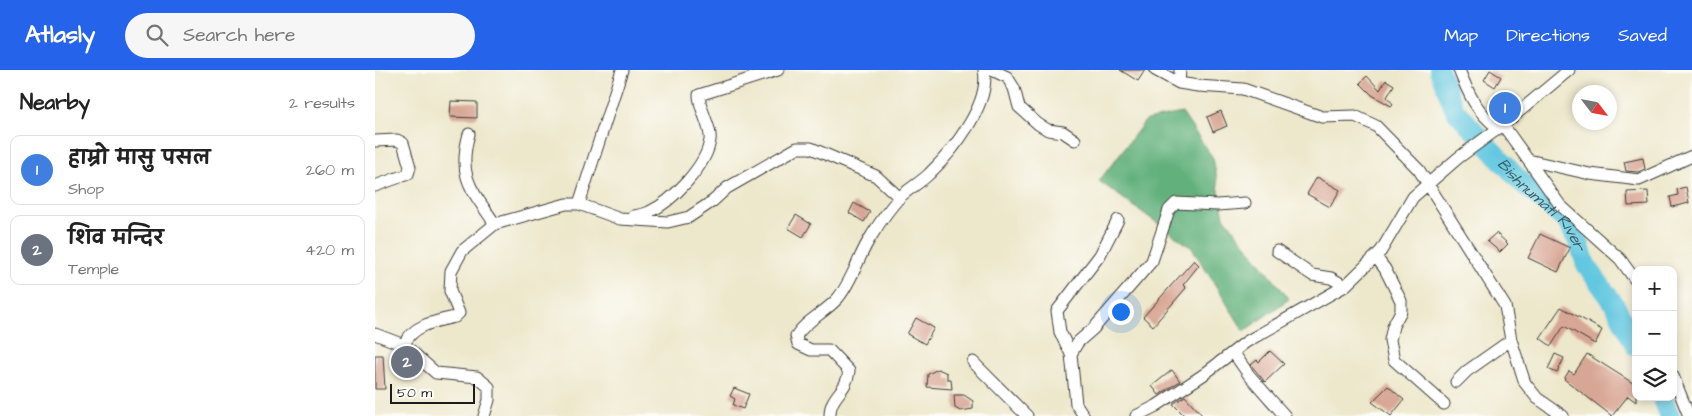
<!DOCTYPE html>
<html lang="en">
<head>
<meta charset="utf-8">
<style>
	body { margin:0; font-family:"Architects Daughter","Playpen Sans Deva",sans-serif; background:#f6f6f6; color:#222 }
	.controls { position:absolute; right:15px; bottom:15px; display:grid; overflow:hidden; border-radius:10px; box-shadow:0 2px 8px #0003 }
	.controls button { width:45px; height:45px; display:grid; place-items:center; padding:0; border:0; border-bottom:1px solid #e0e0e0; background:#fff; color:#222; font:25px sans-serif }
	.compass { position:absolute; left:1197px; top:15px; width:45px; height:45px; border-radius:50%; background:#fff; box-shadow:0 2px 8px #0003; rotate:122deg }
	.scale { position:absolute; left:15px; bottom:12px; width:85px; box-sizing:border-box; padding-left:5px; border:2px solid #1c1c1c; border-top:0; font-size:14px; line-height:18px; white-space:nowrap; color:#1c1c1c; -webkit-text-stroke:4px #fdfcf7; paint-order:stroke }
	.you { position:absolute; left:745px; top:241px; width:18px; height:18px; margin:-12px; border:4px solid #fff; border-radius:50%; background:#1a73e8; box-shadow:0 0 0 8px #1a73e833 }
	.badge { display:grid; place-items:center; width:32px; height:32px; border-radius:50%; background:#2563eb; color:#fff; font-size:16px; font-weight:700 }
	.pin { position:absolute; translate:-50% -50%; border:2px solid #fff; box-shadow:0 1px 5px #0006 }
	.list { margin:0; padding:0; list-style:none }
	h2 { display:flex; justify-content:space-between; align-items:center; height:65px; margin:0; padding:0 20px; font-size:21px }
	h2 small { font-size:16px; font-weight:400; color:#767676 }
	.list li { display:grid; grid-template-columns:32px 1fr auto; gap:15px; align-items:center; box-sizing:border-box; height:70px; margin:0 10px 10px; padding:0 10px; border:1px solid #e0e0e0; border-radius:10px }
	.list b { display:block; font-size:19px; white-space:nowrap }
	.list p { margin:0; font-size:16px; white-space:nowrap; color:#767676 }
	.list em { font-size:16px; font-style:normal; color:#767676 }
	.icon { flex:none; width:28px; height:28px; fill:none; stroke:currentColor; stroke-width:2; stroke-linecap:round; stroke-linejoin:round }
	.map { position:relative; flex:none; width:1317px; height:346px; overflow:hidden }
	header { display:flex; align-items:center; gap:30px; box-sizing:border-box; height:70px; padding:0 25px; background:#2563eb; color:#fff }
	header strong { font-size:24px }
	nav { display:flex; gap:28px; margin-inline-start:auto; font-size:18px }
	.search { width:350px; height:45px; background:#f6f6f6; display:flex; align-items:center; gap:12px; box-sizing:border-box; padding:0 18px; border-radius:28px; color:#767676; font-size:19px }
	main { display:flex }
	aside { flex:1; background:#fff }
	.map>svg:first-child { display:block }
	.forest { fill:#62b17c; stroke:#3f664c }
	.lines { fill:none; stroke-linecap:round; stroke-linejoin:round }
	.river { stroke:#62c7e0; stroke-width:20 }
	.building { fill:#d8a694 }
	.minor-casing { stroke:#3b3a36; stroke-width:13 }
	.minor { stroke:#fff; stroke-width:11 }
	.labels { text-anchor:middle; stroke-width:5; stroke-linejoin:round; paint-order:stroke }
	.water-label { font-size:16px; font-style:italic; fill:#38606a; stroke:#fdfcf7 }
</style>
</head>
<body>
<header>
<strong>Atlasly</strong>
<div class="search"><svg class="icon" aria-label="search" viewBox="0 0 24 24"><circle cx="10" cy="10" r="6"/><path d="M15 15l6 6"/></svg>Search here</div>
<nav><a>Map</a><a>Directions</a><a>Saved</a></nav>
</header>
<main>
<aside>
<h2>Nearby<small>2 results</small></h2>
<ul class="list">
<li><span class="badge" style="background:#3f7fe0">1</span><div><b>हाम्रो मासु पसल</b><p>Shop</p></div><em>260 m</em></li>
<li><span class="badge" style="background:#6b7280">2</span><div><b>शिव मन्दिर</b><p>Temple</p></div><em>420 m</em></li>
</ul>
</aside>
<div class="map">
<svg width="1317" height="346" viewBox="0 0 1317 346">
	<rect width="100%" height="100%" fill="#fdfcf7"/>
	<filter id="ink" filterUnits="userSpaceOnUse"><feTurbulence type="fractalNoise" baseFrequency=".02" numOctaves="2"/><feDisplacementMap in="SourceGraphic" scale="10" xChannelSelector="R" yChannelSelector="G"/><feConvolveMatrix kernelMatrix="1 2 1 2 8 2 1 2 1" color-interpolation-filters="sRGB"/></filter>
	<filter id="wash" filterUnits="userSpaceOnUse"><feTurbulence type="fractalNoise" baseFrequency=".0096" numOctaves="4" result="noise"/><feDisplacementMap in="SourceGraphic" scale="20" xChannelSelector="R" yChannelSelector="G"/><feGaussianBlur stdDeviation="1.12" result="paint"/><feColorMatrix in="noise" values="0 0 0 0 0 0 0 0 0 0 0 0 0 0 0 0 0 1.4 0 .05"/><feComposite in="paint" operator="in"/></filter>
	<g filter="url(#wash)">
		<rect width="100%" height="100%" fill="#ede7cb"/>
		<!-- forest -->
		<path class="forest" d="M807 43 838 88 849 147 914 229 869 261 817 178 724 111 771 50Z"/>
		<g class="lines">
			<!-- river -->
			<g class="river">
				<path id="s1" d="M1064 0 1080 40 1146 112 1192 152 1204 173 1211 195 1240 235 1261 277"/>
				<path d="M1287 327 1295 346"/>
			</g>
		</g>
		<g id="blocks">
			<!-- building -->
			<path class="building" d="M745 0H770L763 11Z
				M1115 0 1126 7 1120 17 1109 10Z
				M992 6 1005 20 1011 10 1019 15 1012 27 1018 34 1016 36 997 25 985 13Z
				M76 31 102 32V48L75 47Z
				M846 41 852 56 838 62 832 47Z
				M1268 88 1270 99 1263 102 1251 101 1249 92Z
				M942 107 965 120 955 137 932 124Z
				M1311 117 1314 133 1297 137 1295 127 1303 125 1302 119Z
				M1273 121 1274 135 1253 136 1252 122Z
				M479 133 495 142 489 152 474 143Z
				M421 145 436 154 428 167 413 158Z
				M1121 163 1133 174 1125 182 1112 171Z
				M1165 164 1195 178 1183 202 1153 188Z
				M819 190 824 195 808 215 811 218 778 256 768 247Z
				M1186 237 1227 260 1220 274 1189 256 1176 276 1165 268Z
				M541 248 559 258 550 274 532 264Z
				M895 281 909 294 890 312 876 295 882 290 884 292Z
				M1180 284 1189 288 1182 303 1173 299Z
				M1212 284 1261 315V332L1253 326 1237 346 1189 309 1194 301 1199 304Z
				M0 285H8L10 319H0Z
				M563 299 572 303V309H576L577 319 552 317 553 304Z
				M797 300 805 311 784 325 777 316Z
				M1013 316 1029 330 1016 346 997 332Z
				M359 318 374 324 368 339 358 335 360 329 355 326Z
				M579 325H589L598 331V339L585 341 580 338Z
				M810 326 828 346H810L798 334Z"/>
		</g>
	</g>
	<g filter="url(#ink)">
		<use href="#blocks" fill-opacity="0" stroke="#3b3a36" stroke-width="1"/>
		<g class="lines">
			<!-- minor casing -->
			<g class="minor-casing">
				<path id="minor" d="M617 0 632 7 639 18 644 37 663 54 673 60 688 62 700 70
					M780 0 804 13 823 16 868 19 947 47 980 46 1001 56 1044 100 1130 236 1136 270 1150 313 1162 328 1188 346
					M1084 0C1094 25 1101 41 1123 58
					M804 13 805 0
					M1128 55 1185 135 1245 189 1261 211
					M94 64C82 107 97 120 120 154
					M0 71 22 70 28 73 35 97 33 104 0 116
					M1153 90 1215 104 1264 110 1317 86
					M204 134 247 0
					M259 146C264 145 270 144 274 142 297 132 332 95 335 70 337 58 324 39 324 25L403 0
					M902 181 937 205 956 208 970 216
					M1001 187 1010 199 1026 231V241L1018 256 1015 270 1019 290 1069 334
					M0 264 29 275 61 303 102 307 114 317V330L109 346
					M29 275C37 255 61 251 80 247L84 243 75 221 76 201 87 181 120 154 191 134H204L245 149 293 152 314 147 338 131 352 118 422 78H436L501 106 525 128
					M858 282 874 305 910 346
					M696 284 685 262 682 241 725 185 743 150
					M598 292 652 346
					M1298 306 1314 346
					M1081 312 1092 301 1136 270
					M455 346C454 326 472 322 474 301L454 280H436L423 274 421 266C431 250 450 243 463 228 478 210 484 184 497 165 505 152 514 139 524 128 533 119 545 113 554 104 577 82 616 34 609 0
					M709 346 701 334 696 284 703 272 719 258 777 191 794 140 801 133 842 135 870 133
					M761 346 781 336 828 305 871 272 970 216 1006 181 1038 127 1083 88 1128 55 1194 0"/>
			</g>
			<!-- minor -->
			<use href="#minor" class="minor"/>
		</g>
	</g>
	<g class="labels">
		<!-- water labels -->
		<g class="water-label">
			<text dy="6" stroke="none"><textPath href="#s1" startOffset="172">Bishnumati River</textPath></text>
		</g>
	</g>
</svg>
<div class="controls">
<button>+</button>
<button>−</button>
<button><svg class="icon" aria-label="layers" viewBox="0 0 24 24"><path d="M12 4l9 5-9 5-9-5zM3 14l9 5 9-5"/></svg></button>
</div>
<svg class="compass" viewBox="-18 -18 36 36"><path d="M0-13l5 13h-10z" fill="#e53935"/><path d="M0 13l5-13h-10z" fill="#767676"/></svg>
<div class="scale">50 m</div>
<div class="you"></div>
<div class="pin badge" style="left:1130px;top:38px;background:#3f7fe0">1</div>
<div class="pin badge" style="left:32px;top:292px;background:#6b7280">2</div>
</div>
</main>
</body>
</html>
